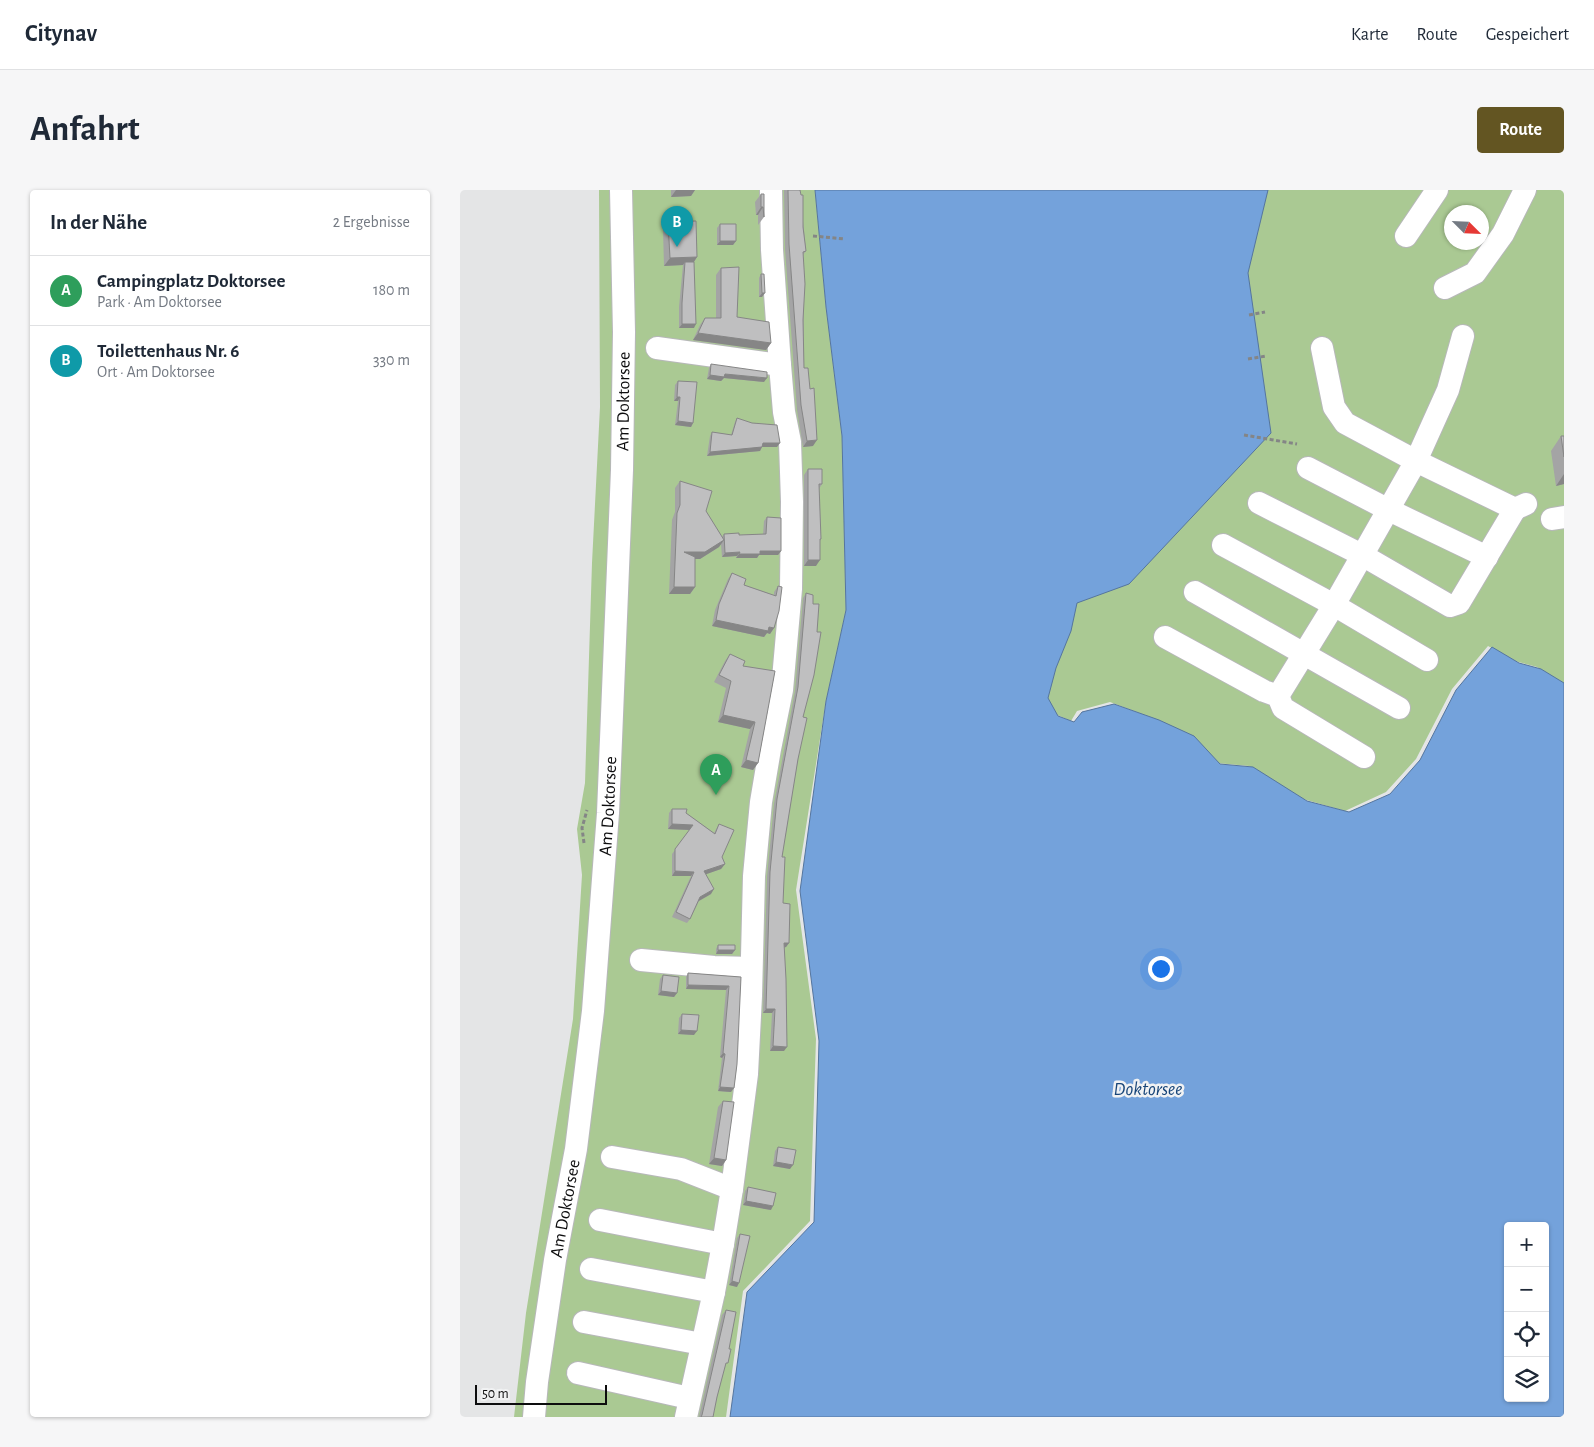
<!DOCTYPE html>
<html lang="de">
<head>
<meta charset="utf-8">
<style>
	body { margin:0; font-family:"Alegreya Sans",sans-serif; background:#f6f6f7; color:#1f2937 }
	.controls { position:absolute; right:15px; bottom:15px; display:grid; overflow:hidden; border-radius:5px; box-shadow:0 1px 4px #0004 }
	.controls button { width:45px; height:45px; display:grid; place-items:center; padding:0; border:0; border-bottom:1px solid #e0e1e3; background:#fff; color:#1f2937; font:25px sans-serif }
	.compass { position:absolute; left:984px; top:15px; width:45px; height:45px; border-radius:50%; background:#fff; box-shadow:0 1px 4px #0004; rotate:114deg }
	.scale { position:absolute; left:15px; bottom:12px; width:132px; box-sizing:border-box; padding-left:5px; border:2px solid #0d0d0e; border-top:0; font-size:14px; line-height:18px; white-space:nowrap; color:#0d0d0e; -webkit-text-stroke:4px #f1f2f3; paint-order:stroke }
	.you { position:absolute; left:700px; top:778px; width:18px; height:18px; margin:-12px; border:4px solid #fff; border-radius:50%; background:#1a73e8; box-shadow:0 0 0 8px #1a73e833 }
	.badge { display:grid; place-items:center; width:32px; height:32px; border-radius:50%; background:#635522; color:#fff; font-size:16px; font-weight:700 }
	.pin { position:absolute; translate:-50% -41px; filter:drop-shadow(0 1px 2px #0008) }
	.pin::after { content:''; position:absolute; top:26px; width:18px; height:15px; background:inherit; clip-path:polygon(0 0,100% 0,50% 100%) }
	.list { margin:0; padding:0; list-style:none }
	h2 { display:flex; justify-content:space-between; align-items:center; height:65px; margin:0; padding:0 20px; font-size:21px }
	h2 small { font-size:16px; font-weight:400; color:#747a83 }
	.list li { display:grid; grid-template-columns:32px 1fr auto; gap:15px; align-items:center; box-sizing:border-box; height:70px; padding:0 20px; border-top:1px solid #e0e1e3 }
	.list b { display:block; font-size:19px; white-space:nowrap }
	.list p { margin:0; font-size:16px; white-space:nowrap; color:#747a83 }
	.list em { font-size:16px; font-style:normal; color:#747a83 }
	.icon { flex:none; width:28px; height:28px; fill:none; stroke:currentColor; stroke-width:2; stroke-linecap:round; stroke-linejoin:round }
	.map { position:relative; flex:none; width:1104px; height:1227px; overflow:hidden; border-radius:5px }
	header { display:flex; align-items:center; gap:30px; box-sizing:border-box; height:70px; padding:0 25px; background:#fff; border-bottom:1px solid #e0e1e3 }
	header strong { font-size:24px }
	nav { display:flex; gap:28px; margin-inline-start:auto; font-size:18px }
	.intro { display:flex; align-items:center; justify-content:space-between; box-sizing:border-box; height:120px; padding:0 30px }
	h1 { margin:0; font-size:35px }
	.button { padding:12px 22px; border-radius:5px; background:#635522; color:#fff; font-size:18px; font-weight:700 }
	main { display:flex; gap:30px; padding:0 30px }
	aside { flex:1; background:#fff; border-radius:5px; box-shadow:0 1px 4px #0004 }
	.map>svg:first-child { display:block }
	.green { fill:#aac993; fill-rule:evenodd }
	.water { fill:#74a2db; stroke:#55759e; fill-rule:evenodd }
	.lines { fill:none; stroke-linecap:round; stroke-linejoin:round }
	.minor-casing { stroke:#b7b8b9; stroke-width:24 }
	.path { stroke:#848586; stroke-width:3; stroke-dasharray:4 2.5; stroke-linecap:butt }
	.minor { stroke:#fff; stroke-width:22 }
	.wall { fill:#a4a4a5 }
	.shaded-wall { fill:#868686 }
	.building { fill:#bfbfc0; stroke:#868686 }
	.labels { text-anchor:middle; stroke-width:5; stroke-linejoin:round; paint-order:stroke }
	.street-label { font-size:18px; fill:#0d0d0e; stroke:#f1f2f3 }
	.water-label { font-size:19px; font-style:italic; fill:#174579; stroke:#f1f2f3 }
</style>
</head>
<body>
<header>
<strong>Citynav</strong>
<nav><a>Karte</a><a>Route</a><a>Gespeichert</a></nav>
</header>
<div class="intro"><h1>Anfahrt</h1><a class="button">Route</a></div>
<main>
<aside>
<h2>In der Nähe<small>2 Ergebnisse</small></h2>
<ul class="list">
<li><span class="badge" style="background:#2e9e5b">A</span><div><b>Campingplatz Doktorsee</b><p>Park · Am Doktorsee</p></div><em>180 m</em></li>
<li><span class="badge" style="background:#0f9aa8">B</span><div><b>Toilettenhaus Nr. 6</b><p>Ort · Am Doktorsee</p></div><em>330 m</em></li>
</ul>
</aside>
<div class="map">
<svg width="1104" height="1227" viewBox="0 0 1104 1227">
	<rect width="100%" height="100%" fill="#e4e5e6"/>
	<!-- green -->
	<path class="green" d="M139 0H355L366 117 382 246 386 420 366 511 336 700 356 849 350 1031 283 1101 266 1227H54L66 1123 113 829 122 685 117 639 125 593 132 373 140 217Z
		M806 0H1104V494L1077 477 1055 471 1028 456 992 499 956 569 926 602 885 621 843 609 789 576 756 573 730 545 695 529 650 512 617 521 611 531 595 524 584 507 613 412 785 81ZM992 22H1022V52H992Z"/>
	<!-- water -->
	<path class="water" d="M355 0H808L788 83 811 243 669 394 617 413 611 441 596 478 588 508 598 526 614 532 622 522 654 514 699 530 734 546 760 574 793 577 847 611 889 622 930 604 960 570 996 500 1032 457 1059 473 1081 479 1104 493V1227H270L287 1102 354 1032 359 851 340 701 366 511 386 420 382 246 366 117ZM1048 1036H1085V1208H1048Z"/>
	<g class="lines">
		<!-- minor casing -->
		<g class="minor-casing">
			<g id="minor">
				<path d="M946 46 977 0"/>
				<path d="M985 98 1015 83 1043 44 1065 0"/>
				<path d="M197 158 320 175"/>
				<path d="M862 158 874 217 885 233 956 271 1055 319 1066 314"/>
				<path d="M848 278 929 320 1027 367"/>
				<path d="M799 313 902 365 990 416 999 413 1055 319"/>
				<path d="M1092 329 1104 327"/>
				<path d="M763 355 874 415 967 470"/>
				<path d="M735 402 939 518"/>
				<path d="M705 447 804 501 818 506 823 518 904 567"/>
				<path d="M818 506 874 415 956 271 988 200 1003 146"/>
				<path d="M181 770 254 777 291 778"/>
				<path d="M152 967 221 979 272 999"/>
				<path d="M140 1030 263 1054"/>
				<path d="M131 1079 254 1102"/>
				<path d="M124 1132 242 1154"/>
				<path d="M118 1183 229 1208"/>
				<path id="s1" d="M74 1227 77 1192 95 1070 116 959 133 821 148 623 162 280 164 142 161 0"/>
				<path d="M226 1227 254 1102 263 1054 272 999 287 884 291 806 294 686 301 612 310 559 322 500 331 399 332 312 330 252 324 222 320 175 312 60 311 0"/>
			</g>
		</g>
		<!-- path -->
		<path class="path" d="M353 46 385 49
			M789 125 805 122
			M788 169 806 166
			M784 245 837 254
			M124 653 122 638 127 620"/>
		<!-- minor -->
		<use href="#minor" class="minor"/>
	</g>
	<!-- wall -->
	<path class="wall" d="M211 0H235L231 6 211 7Z
		M324 0H340L346 61 343 65 344 178 353 256 343 257 337 220 325 59Z
		M301 4H304V27L298 35V25H296L295 12Z
		M208 32 237 67 234 72V138H219V117L223 75 204 76 203 40Z
		M260 34 276 51 273 55H257V38Z
		M261 78 277 127 311 153 306 160 233 150 240 135 245 128H256V85Z
		M301 84 302 107H299V88Z
		M251 174 304 192 264 188 261 191 247 189 249 178Z
		M218 191 233 233 231 237 215 235 218 211H214L215 195Z
		M277 228 317 257H302L300 261 247 266 250 246 252 242 271 245 275 232Z
		M1101 246H1104V294L1096 296 1091 261Z
		M348 279 362 294 359 299 361 349 360 351 356 376H344V285Z
		M220 291 246 321 262 347 264 344 279 345H303L304 331 307 327 321 361 318 365H299L297 368H276L277 366 262 367 261 354 259 357 240 369H235V397L230 404H209L212 330 215 322V298Z
		M272 383 284 395 314 405V402L318 396 314 438 310 444 307 443 304 447 252 436 255 420 268 389Z
		M346 403 343 527 338 569 322 667 323 713 329 753 326 757 324 758V861H310L312 823H303L307 687 314 614 335 501 343 408Z
		M270 464 283 476 315 481 298 573 293 580 281 577 290 539 258 532 266 498 254 492 265 471Z
		M212 619 226 623 254 643 259 634 262 667 265 674 261 679 246 684 251 704 239 711 230 729 227 733 212 727 231 686H212V664L230 640 208 639 209 623Z
		M258 755 275 760 272 764H256V759Z
		M228 783 281 787 271 902 258 901 262 868 260 867 266 800 226 799V787Z
		M203 785 217 803 214 807 198 805 200 789Z
		M222 824 234 845 218 844 219 828Z
		M263 911 266 970 262 976 249 974 258 917Z
		M318 957 330 979 313 976 315 961Z
		M288 997 311 1020 283 1015 285 1001Z
		M280 1044 277 1097 269 1095 277 1048Z
		M266 1120 265 1178H264L257 1207 253 1227H239L262 1125Z"/>
	<!-- shaded-wall -->
	<path class="shaded-wall" d="M216 0H235L231 6 211 7Z
		M301 17H303L298 25H296Z
		M260 51H276L273 55H257Z
		M237 67 232 75 225 72 223 75 204 76 210 68Z
		M302 103H305L302 107H299Z
		M222 134H236L234 138H219Z
		M238 143 311 153 306 160 233 150Z
		M265 184 307 188 304 192 264 188 261 191 247 189 250 185Z
		M217 207H220L218 211H214Z
		M218 231 233 233 231 237 215 235Z
		M357 250 353 256 343 257 347 251Z
		M303 253H320L317 257H302L300 261 247 266 250 262Z
		M1104 284V294L1096 296Z
		M264 350 259 357 240 369H220L224 362Z
		M300 361H321L318 365H299L297 368H276L279 364Z
		M280 362 277 366 262 367 265 363Z
		M348 370H360L356 376H344Z
		M214 397H235L230 404H209Z
		M256 430 309 437 314 438 310 444 307 443 304 447 252 436Z
		M263 525 295 532 290 539 258 532Z
		M286 570 298 573 293 580 281 577Z
		M212 634 233 635 230 640 208 639Z
		M265 674 261 679 241 686 244 681Z
		M215 681 234 682 231 686H212Z
		M254 699 251 704 237 712 240 707Z
		M324 753H329L326 757 321 758Z
		M258 760H275L272 764H256Z
		M228 795 269 796 266 800 226 799Z
		M201 801 217 803 214 807 198 805Z
		M306 819H315L312 823H303Z
		M221 840 237 841 234 845 218 844Z
		M313 856 327 857 324 861H310Z
		M263 863 265 864 262 868 260 867Z
		M260 897 274 898 271 902 258 901Z
		M254 968 266 970 262 976 249 974Z
		M316 972 333 975 330 979 313 976Z
		M286 1011 313 1016 311 1020 283 1015Z
		M272 1091 279 1093 277 1097 269 1095Z"/>
	<!-- building -->
	<path class="building" d="M328 0H340L341 5H343V37L346 61 343 62 345 94 343 130 344 178H348L350 199 354 198 357 250 347 251 341 215 329 54Z
		M301 4H304V27L303 17H301Z
		M236 31 237 67 210 68 208 32Z
		M260 34H276V51H260Z
		M225 72H234L236 134H222V113Z
		M279 77 277 127 309 132 311 153 238 143 245 128H261V78Z
		M301 84H304L305 103H302Z
		M251 174 307 182V188L265 184 264 187 250 185Z
		M218 191 237 192 233 233 218 231 220 207H217Z
		M277 228 292 233 317 235 320 253H303L302 257 250 262 252 242 272 245Z
		M1101 246H1104V267Z
		M348 279H362V294H359L361 349H360V370H348Z
		M220 291 252 301 246 321 264 350 245 362H224L235 367V397H214L217 323 220 315Z
		M307 327 321 328V361H300V364H279L280 362 265 363 264 344 279 343V345L306 344Z
		M272 383 286 389 284 395 316 406 318 396 322 397 319 421 314 438 309 437 308 441 256 430 259 414Z
		M346 403 353 405V414H359L357 442H361L354 485 343 527 347 528 338 569 322 667H325L323 713 330 714 329 753H324L326 789 327 857 313 856 315 819H306L310 682 317 609 338 497Z
		M270 464 285 471 283 476 315 481 298 573 286 570 295 532 263 525 271 491 259 485Z
		M212 619H227L226 623 255 644 259 634 274 640 262 667 265 674 244 681 254 699 240 707 230 729 216 722 234 682 215 681V659L233 635 212 634Z
		M258 755H275V760H258Z
		M228 783 281 787 277 874 274 898 260 897 265 864 263 863 269 796 228 795Z
		M203 785 219 787 217 803 201 801Z
		M222 824 239 825 237 841 221 840Z
		M263 911 274 912 266 970 254 968Z
		M318 957 336 960 333 975 316 972Z
		M288 997 316 1003 313 1016 286 1011Z
		M280 1044 290 1046 279 1093 272 1091Z
		M266 1120 276 1122 269 1159H271L268 1173H266L257 1207 253 1227H241L242 1225Z"/>
	<g class="labels">
		<!-- street labels -->
		<g class="street-label">
			<text dy="6" stroke="none"><textPath href="#s1" startOffset="1021">Am Doktorsee</textPath></text>
			<text dy="6" stroke="none"><textPath href="#s1" startOffset="616">Am Doktorsee</textPath></text>
			<text dy="6" stroke="none"><textPath href="#s1" startOffset="211">Am Doktorsee</textPath></text>
		</g>
		<!-- water labels -->
		<g class="water-label">
			<text x="688" y="905">Doktorsee</text>
		</g>
	</g>
</svg>
<div class="controls">
<button>+</button>
<button>−</button>
<button><svg class="icon" aria-label="locate" viewBox="0 0 24 24"><circle cx="12" cy="12" r="6"/><path d="M12 2v4M12 18v4M2 12h4M18 12h4"/></svg></button>
<button><svg class="icon" aria-label="layers" viewBox="0 0 24 24"><path d="M12 4l9 5-9 5-9-5zM3 14l9 5 9-5"/></svg></button>
</div>
<svg class="compass" viewBox="-18 -18 36 36"><path d="M0-13l5 13h-10z" fill="#e53935"/><path d="M0 13l5-13h-10z" fill="#747a83"/></svg>
<div class="scale">50 m</div>
<div class="you"></div>
<div class="pin badge" style="left:256px;top:605px;background:#2e9e5b">A</div>
<div class="pin badge" style="left:217px;top:57px;background:#0f9aa8">B</div>
</div>
</main>
</body>
</html>
